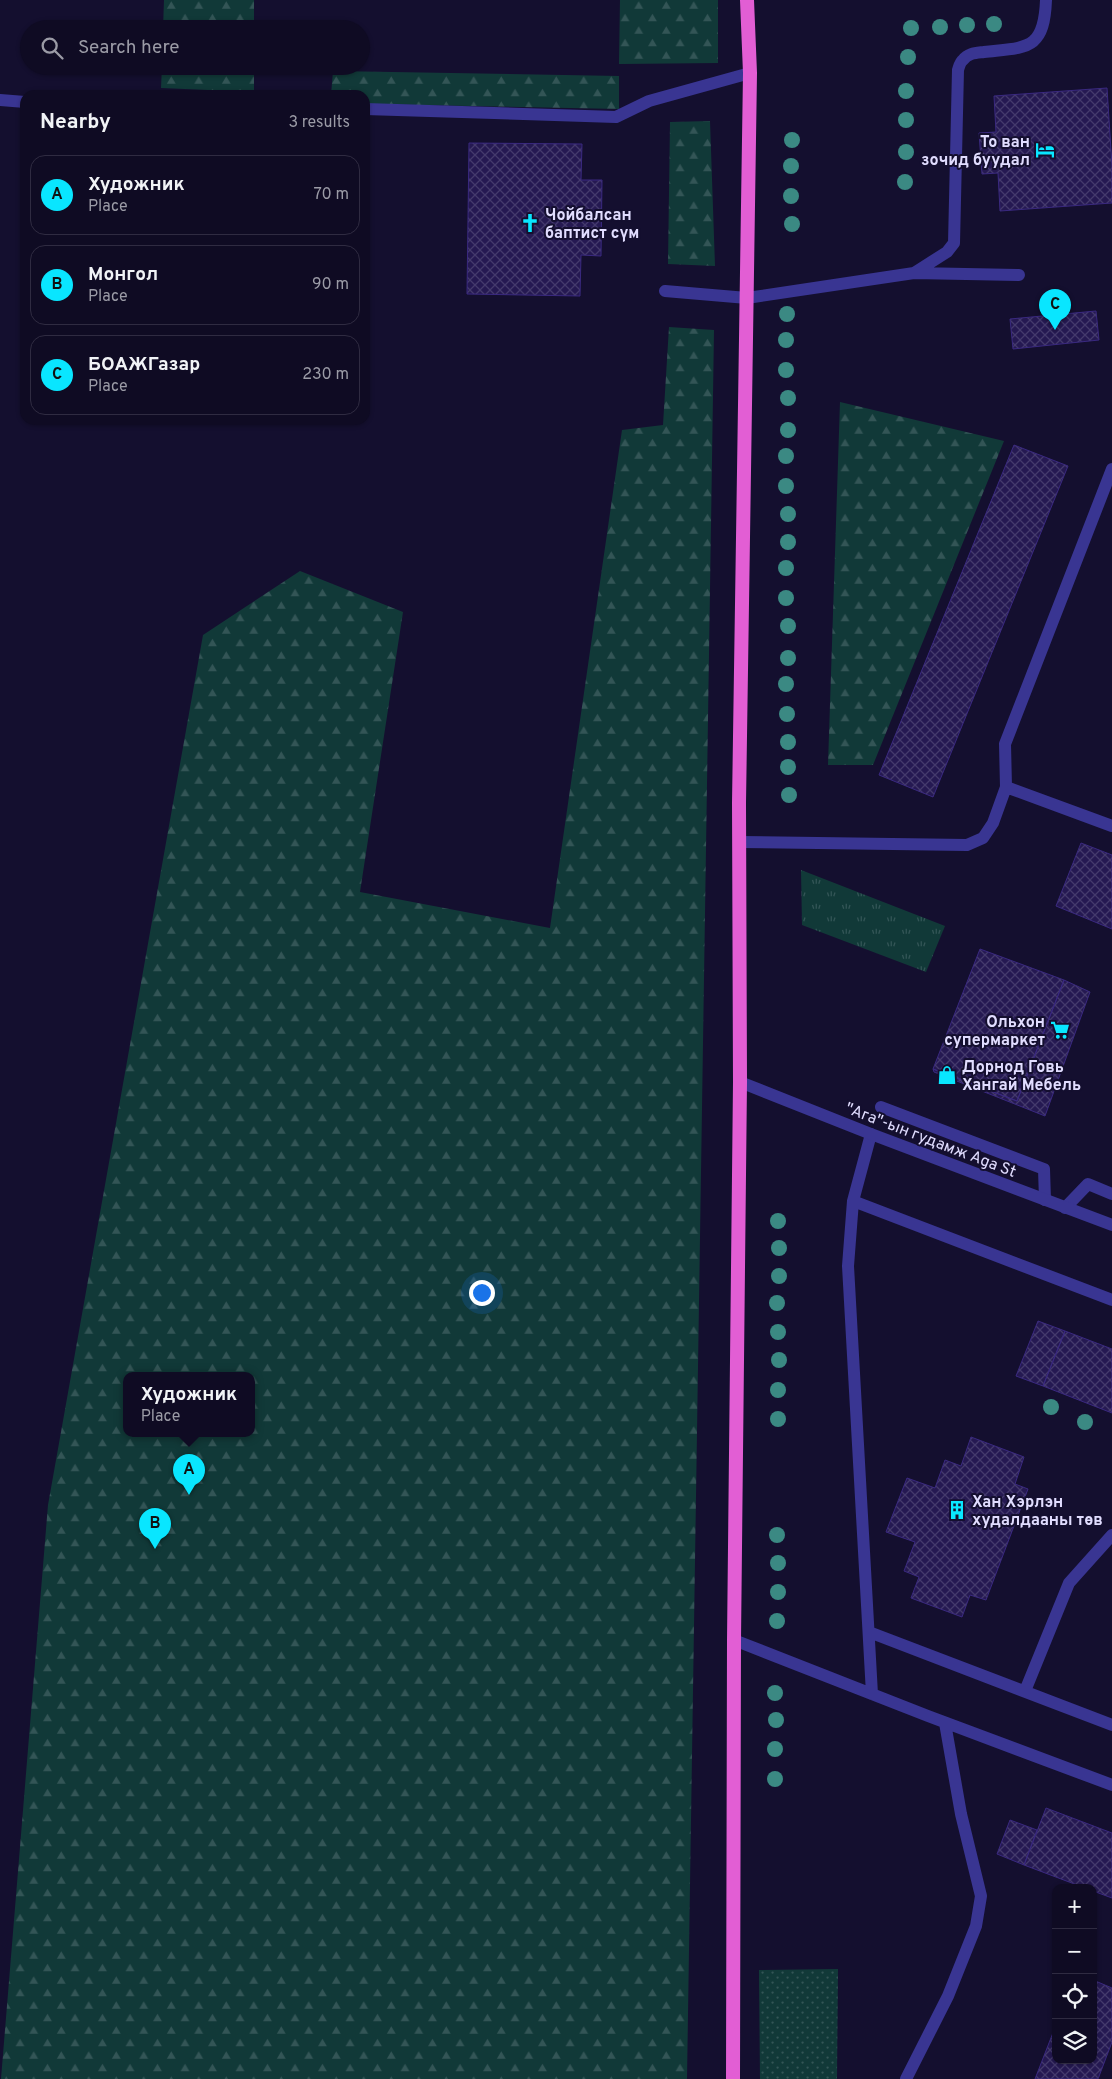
<!DOCTYPE html>
<html lang="en">
<head>
<meta charset="utf-8">
<style>
	body { margin:0; font-family:Overpass,sans-serif; background:#1d1930; color:#f1f3f6 }
	.controls { position:absolute; right:15px; bottom:15px; display:grid; overflow:hidden; border-radius:10px; box-shadow:0 1px 4px #0004 }
	.controls button { width:45px; height:45px; display:grid; place-items:center; padding:0; border:0; border-bottom:1px solid #2f2b41; background:#0f0b23; color:#f1f3f6; font:25px sans-serif }
	.you { position:absolute; left:481px; top:1292px; width:18px; height:18px; margin:-12px; border:4px solid #fff; border-radius:50%; background:#1a73e8; box-shadow:0 0 0 8px #1a73e833 }
	.badge { display:grid; place-items:center; width:32px; height:32px; border-radius:50%; background:#09e6ff; color:#111; font-size:16px; font-weight:700 }
	.pin { position:absolute; translate:-50% -41px; filter:drop-shadow(0 1px 2px #0008) }
	.pin::after { content:''; position:absolute; top:26px; width:18px; height:15px; background:inherit; clip-path:polygon(0 0,100% 0,50% 100%) }
	.popup { position:absolute; left:123px; top:1372px; width:132px; height:65px; box-sizing:border-box; display:grid; place-content:center; border-radius:10px; background:#0f0b23; filter:drop-shadow(0 1px 4px #0005); font-size:16px; white-space:nowrap; color:#9b9ba6 }
	.popup b { font-size:19px; color:#f1f3f6 }
	.popup::after { content:''; position:absolute; left:50%; top:100%; margin-left:-10px; border:10px solid transparent; border-top-color:#0f0b23 }
	.list { margin:0; padding:0; list-style:none }
	h2 { display:flex; justify-content:space-between; align-items:center; height:65px; margin:0; padding:0 20px; font-size:21px }
	h2 small { font-size:16px; font-weight:400; color:#9b9ba6 }
	.list li { display:grid; grid-template-columns:32px 1fr auto; gap:15px; align-items:center; box-sizing:border-box; height:80px; margin:0 10px 10px; padding:0 10px; border:1px solid #2f2b41; border-radius:15px }
	.list b { display:block; font-size:19px; white-space:nowrap }
	.list p { margin:0; font-size:16px; white-space:nowrap; color:#9b9ba6 }
	.list em { font-size:16px; font-style:normal; color:#9b9ba6 }
	.icon { flex:none; width:28px; height:28px; fill:none; stroke:currentColor; stroke-width:2; stroke-linecap:round; stroke-linejoin:round }
	.map { position:relative; flex:none; width:1112px; height:2079px; overflow:hidden }
	.search { position:absolute; background:#0f0b23; box-shadow:0 1px 4px #0004; left:20px; top:20px; width:350px; height:55px; display:flex; align-items:center; gap:12px; box-sizing:border-box; padding:0 18px; border-radius:28px; color:#9b9ba6; font-size:19px }
	.panel { position:absolute; background:#0f0b23; box-shadow:0 1px 4px #0004; left:20px; top:90px; width:350px; height:335px; border-radius:15px }
	.map>svg:first-child { display:block }
	.grass { fill:url(#grass-dots) }
	.forest { fill:url(#forest-firs); fill-rule:evenodd }
	.park { fill:url(#park-tufts) }
	.building { fill:url(#building-cross-hatch); stroke:#3a2980 }
	.lines { fill:none; stroke-linecap:round; stroke-linejoin:round }
	.service { stroke:#393592; stroke-width:12 }
	.minor { stroke:#393592; stroke-width:12 }
	.trunk { stroke:#e25ed4; stroke-width:14 }
	.tree { fill:#3b8983 }
	.labels { text-anchor:middle; stroke-width:4; stroke-linejoin:round; paint-order:stroke }
	.poi-label { font-size:16px; font-weight:bold; fill:#e1ddff; stroke:#140f2f; text-anchor:start }
	.street-label { font-size:16px; fill:#e1ddff; stroke:#140f2f }
</style>
</head>
<body>
<div class="map">
<svg width="1112" height="2079" viewBox="0 0 1112 2079">
	<defs>
		<pattern id="grass-dots" width="8" height="8" patternUnits="userSpaceOnUse" patternTransform="scale(1.25)"><rect width="8" height="8" fill="#113938"/><path d="M2 2h.1M6 6h.1" fill="none" stroke="#335556" stroke-width="1.8" stroke-linecap="round"/></pattern>
		<pattern id="forest-firs" width="22" height="20" patternUnits="userSpaceOnUse" patternTransform="scale(1.25)"><rect width="22" height="20" fill="#113938"/><path d="M5 1l3.5 6h-7zM16 11l3.5 6h-7z" fill="#335556"/></pattern>
		<pattern id="park-tufts" width="24" height="20" patternUnits="userSpaceOnUse" patternTransform="scale(1.25)"><rect width="24" height="20" fill="#113938"/><path d="M3 7l-1-3M5 7V3M7 7l1-3M15 17l-1-3M17 17v-4M19 17l1-3" fill="none" stroke="#335556"/></pattern>
		<pattern id="building-cross-hatch" width="8" height="8" patternUnits="userSpaceOnUse" patternTransform="scale(1.25)"><rect width="8" height="8" fill="#251952"/><path d="M0 0l8 8M0 8l8-8" fill="none" stroke="#443a6c"/></pattern>
	</defs>
	<rect width="100%" height="100%" fill="#140f2f"/>
	<!-- grass -->
	<path class="grass" d="M838 1969 837 2079H760L759 1970Z"/>
	<!-- forest -->
	<path class="forest" d="M164 0H254V29H163Z
		M620 0H718V63L619 64Z
		M162 66H254V92L161 88Z
		M333 71 619 76V109L365 104V95H331Z
		M710 121 715 266 668 264 670 122Z
		M669 327 714 330 687 2079H1L48 1505 203 635 300 571 403 612 360 892 550 928 622 430 663 425ZM252 1376V1434H126V1376Z
		M840 402 1004 441 873 765H828Z"/>
	<!-- park -->
	<path class="park" d="M801 870 945 926 926 972 802 925Z"/>
	<!-- building -->
	<path class="building" d="M1107 88 1112 166V203L1000 211 998 173 982 174 979 133 996 132 994 96Z
		M469 143 582 144 581 180H602L601 256 581 255 580 296 467 294Z
		M1096 311 1099 340 1013 349 1010 319Z
		M1014 445 1068 466 933 797 879 775Z
		M1081 843 1112 855V929L1056 906Z
		M980 949 1064 980 1017 1101 933 1069Z
		M1064 980 1090 992 1045 1116 934 1072 933 1069 1017 1101Z
		M1038 1321 1065 1331 1043 1386 1016 1376Z
		M1065 1331 1112 1349V1413L1043 1386Z
		M971 1437 1024 1457 1015 1484 1028 1489 986 1600 970 1595 962 1617 911 1598 919 1577 904 1571 915 1542 886 1532 907 1478 935 1488 945 1460 961 1466Z
		M1046 1808 1112 1833V1898L1093 1891V1888H1085L1024 1865Z
		M1010 1820 1037 1830 1024 1865 997 1854Z
		M1093 1980 1112 1988V2042L1098 2079H1035L1056 2025V2060H1093Z"/>
	<g class="lines">
		<!-- service -->
		<path class="service" d="M0 100 25 102
			M365 109 616 117 649 101 750 73
			M914 273 947 252 954 243 958 70C959 67 960 62 963 60 968 53 976 53 984 52 1027 47 1044 51 1046 0
			M665 291 747 298 914 273 1019 275
			M1006 787 1005 744 1112 469
			M739 842 967 845 983 838 993 823 1006 787 1112 826
			M881 1107 1044 1169 1045 1200
			M871 1134 853 1201 1112 1300
			M853 1201 848 1266 872 1694
			M1065 1208 1088 1184 1112 1194
			M869 1632 1112 1725
			M734 1640 928 1716 1112 1785
			M1025 1691 1069 1583 1112 1535
			M906 2079 948 1996 976 1926 981 1896 961 1814 945 1723"/>
		<!-- minor -->
		<path class="minor" d="M740 1082 871 1134 1112 1225"/>
		<!-- trunk -->
		<path class="trunk" d="M733 2079 734 1640 740 1082 739 803 750 73 747 0"/>
	</g>
	<!-- trees -->
	<g class="tree">
		<circle cx="994" cy="24" r="8"/>
		<circle cx="967" cy="25" r="8"/>
		<circle cx="940" cy="27" r="8"/>
		<circle cx="911" cy="28" r="8"/>
		<circle cx="908" cy="57" r="8"/>
		<circle cx="906" cy="91" r="8"/>
		<circle cx="906" cy="120" r="8"/>
		<circle cx="792" cy="140" r="8"/>
		<circle cx="906" cy="152" r="8"/>
		<circle cx="791" cy="166" r="8"/>
		<circle cx="905" cy="182" r="8"/>
		<circle cx="791" cy="196" r="8"/>
		<circle cx="792" cy="224" r="8"/>
		<circle cx="787" cy="314" r="8"/>
		<circle cx="786" cy="340" r="8"/>
		<circle cx="786" cy="370" r="8"/>
		<circle cx="788" cy="398" r="8"/>
		<circle cx="788" cy="430" r="8"/>
		<circle cx="786" cy="456" r="8"/>
		<circle cx="786" cy="486" r="8"/>
		<circle cx="788" cy="514" r="8"/>
		<circle cx="788" cy="542" r="8"/>
		<circle cx="786" cy="568" r="8"/>
		<circle cx="786" cy="598" r="8"/>
		<circle cx="788" cy="626" r="8"/>
		<circle cx="788" cy="658" r="8"/>
		<circle cx="786" cy="684" r="8"/>
		<circle cx="787" cy="714" r="8"/>
		<circle cx="788" cy="742" r="8"/>
		<circle cx="788" cy="767" r="8"/>
		<circle cx="789" cy="795" r="8"/>
		<circle cx="778" cy="1221" r="8"/>
		<circle cx="779" cy="1248" r="8"/>
		<circle cx="779" cy="1276" r="8"/>
		<circle cx="777" cy="1303" r="8"/>
		<circle cx="778" cy="1332" r="8"/>
		<circle cx="779" cy="1360" r="8"/>
		<circle cx="778" cy="1390" r="8"/>
		<circle cx="1051" cy="1407" r="8"/>
		<circle cx="778" cy="1419" r="8"/>
		<circle cx="1085" cy="1422" r="8"/>
		<circle cx="777" cy="1535" r="8"/>
		<circle cx="778" cy="1563" r="8"/>
		<circle cx="778" cy="1592" r="8"/>
		<circle cx="777" cy="1621" r="8"/>
		<circle cx="775" cy="1693" r="8"/>
		<circle cx="776" cy="1720" r="8"/>
		<circle cx="775" cy="1749" r="8"/>
		<circle cx="775" cy="1779" r="8"/>
	</g>
	<!-- icons -->
	<defs>
		<g id="hotel-bare" transform="scale(1.5)"><path d="M-6-4.5h1.5V1H6V5H4.5V3h-9V5H-6ZM-4 0a1.8 1.8 0 1 1 3.6 0ZM.5 0V-2.5h3Q6-2.5 6 0Z" fill="#09e6ff" stroke="#140f2f" stroke-width="2.5" paint-order="stroke"/></g>
		<g id="church-bare" transform="scale(1.5)"><path d="M-1.2-6h2.4v3.5h3.3v2.4h-3.3V6h-2.4V-.1h-3.3v-2.4h3.3Z" fill="#09e6ff" stroke="#140f2f" stroke-width="2.5" paint-order="stroke"/></g>
		<g id="supermarket-bare" transform="scale(1.5)"><path d="M-6-5.5h2.5l.6 2H6L4.5 2H-2.5L-4.4-4H-6ZM-1.5 3.2a1.3 1.3 0 1 0 .1 0ZM3 3.2a1.3 1.3 0 1 0 .1 0Z" fill="#09e6ff" stroke="#140f2f" stroke-width="2.5" paint-order="stroke"/></g>
		<g id="shop-bare" transform="scale(1.5)"><path d="M-5-2.5h2.3a2.7 3.5 0 0 1 5.4 0H5L5.5 6h-11ZM-1.5-2.5h3a1.5 2.3 0 0 0-3 0Z" fill="#09e6ff" stroke="#140f2f" stroke-width="2.5" paint-order="stroke"/></g>
		<g id="building-bare" transform="scale(1.5)"><path d="M-4-6H4V6H1V3H-1V6H-4ZM-2.5-4.3h1.7v1.8h-1.7ZM.8-4.3h1.7v1.8H.8ZM-2.5-1h1.7V.8h-1.7ZM.8-1h1.7V.8H.8Z" fill="#09e6ff" stroke="#140f2f" stroke-width="2.5" paint-order="stroke"/></g>
	</defs>
	<g fill-rule="evenodd">
		<use href="#hotel-bare" x="1045" y="150"/>
		<use href="#church-bare" x="530" y="223"/>
		<use href="#supermarket-bare" x="1060" y="1030"/>
		<use href="#shop-bare" x="947" y="1075"/>
		<use href="#building-bare" x="957" y="1510"/>
	</g>
	<g class="labels">
		<!-- poi labels -->
		<g class="poi-label">
			<text x="1030" y="147" text-anchor="end">То ван<tspan x="1030" dy="18">зочид буудал</tspan></text>
			<text x="545" y="220">Чойбалсан<tspan x="545" dy="18">баптист сүм</tspan></text>
			<text x="1045" y="1027" text-anchor="end">Ольхон<tspan x="1045" dy="18">супермаркет</tspan></text>
			<text x="962" y="1072">Дорнод Говь<tspan x="962" dy="18">Хангай Мебель</tspan></text>
			<text x="972" y="1507">Хан Хэрлэн<tspan x="972" dy="18">худалдааны төв</tspan></text>
		</g>
		<!-- street labels -->
		<g class="street-label">
			<text transform="translate(931 1139) rotate(21)" y="6">"Ага"-ын гудамж Aga St</text>
		</g>
	</g>
</svg>
<div class="controls">
<button>+</button>
<button>−</button>
<button><svg class="icon" aria-label="locate" viewBox="0 0 24 24"><circle cx="12" cy="12" r="6"/><path d="M12 2v4M12 18v4M2 12h4M18 12h4"/></svg></button>
<button><svg class="icon" aria-label="layers" viewBox="0 0 24 24"><path d="M12 4l9 5-9 5-9-5zM3 14l9 5 9-5"/></svg></button>
</div>
<div class="you"></div>
<div class="pin badge" style="left:189px;top:1495px">A</div>
<div class="popup"><b>Художник</b>Place</div>
<div class="pin badge" style="left:155px;top:1549px">B</div>
<div class="pin badge" style="left:1055px;top:330px">C</div>
<div class="search"><svg class="icon" aria-label="search" viewBox="0 0 24 24"><circle cx="10" cy="10" r="6"/><path d="M15 15l6 6"/></svg>Search here</div>
<section class="panel">
<h2>Nearby<small>3 results</small></h2>
<ul class="list">
<li><span class="badge">A</span><div><b>Художник</b><p>Place</p></div><em>70 m</em></li>
<li><span class="badge">B</span><div><b>Монгол</b><p>Place</p></div><em>90 m</em></li>
<li><span class="badge">C</span><div><b>БОАЖГазар</b><p>Place</p></div><em>230 m</em></li>
</ul>
</section>
</div>
</body>
</html>
